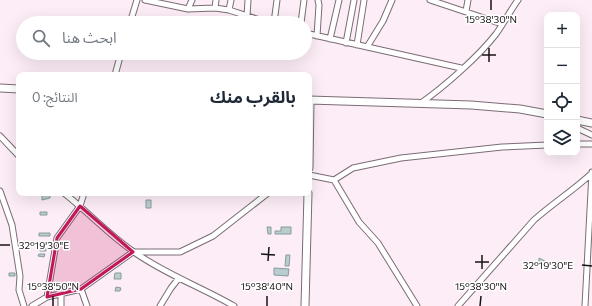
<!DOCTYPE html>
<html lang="ar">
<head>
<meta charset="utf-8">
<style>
	body { margin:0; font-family:Commissioner,"Noto Sans Arabic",sans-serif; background:#f6f6f7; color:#1f2937; direction:rtl }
	.controls { position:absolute; right:12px; top:12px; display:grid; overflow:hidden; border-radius:8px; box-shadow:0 4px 16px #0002 }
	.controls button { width:36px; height:36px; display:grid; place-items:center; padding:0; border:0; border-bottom:1px solid #e0e1e3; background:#fff; color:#1f2937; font:20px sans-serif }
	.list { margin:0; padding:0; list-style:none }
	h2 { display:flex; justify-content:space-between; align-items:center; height:52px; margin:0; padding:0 16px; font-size:17px }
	h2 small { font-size:13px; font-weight:400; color:#747a83 }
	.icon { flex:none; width:22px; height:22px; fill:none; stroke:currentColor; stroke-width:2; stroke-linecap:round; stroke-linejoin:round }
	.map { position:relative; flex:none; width:592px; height:306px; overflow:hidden; direction:ltr }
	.search { position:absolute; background:#fff; box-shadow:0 4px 16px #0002; left:16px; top:16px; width:296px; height:44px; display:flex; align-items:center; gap:10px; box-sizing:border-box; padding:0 14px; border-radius:22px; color:#747a83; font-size:15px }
	.panel { position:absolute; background:#fff; box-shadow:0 4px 16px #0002; left:16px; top:72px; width:296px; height:124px; border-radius:8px; direction:rtl }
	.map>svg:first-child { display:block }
	.building { fill:#b9cdcf; stroke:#889b9d }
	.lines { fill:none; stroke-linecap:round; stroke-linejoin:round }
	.street-casing { stroke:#7a6d75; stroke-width:7 }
	.secondary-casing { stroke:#7a6d75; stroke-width:9 }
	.street { stroke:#fff; stroke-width:5 }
	.secondary { stroke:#fff; stroke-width:7 }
	.marked { fill:#c2185b; fill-opacity:0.2; stroke:#c2185b; stroke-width:3; stroke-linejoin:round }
	.ticks { fill:none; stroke:#171215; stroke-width:1.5 }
	.ticks-label { font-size:10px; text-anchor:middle; fill:#171215; stroke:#fff; stroke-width:3; stroke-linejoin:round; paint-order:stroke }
</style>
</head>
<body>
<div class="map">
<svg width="592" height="306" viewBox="0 0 592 306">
	<rect width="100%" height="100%" fill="#fdedf7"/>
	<!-- building -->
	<path class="building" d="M42 194H50V198L42 200Z
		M146 200H151V208H146Z
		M40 212H47V215H40Z
		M267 227H271V234H268Z
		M281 227H291V234H275V231H281Z
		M39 233H50V236H39Z
		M41 246 46 247V251H40Z
		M39 254H45L44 257 38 256Z
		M286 255H290L289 266H285Z
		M539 258 545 261 544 265H539Z
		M274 268 289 269 288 276 274 275Z
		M9 273H15V276H9Z
		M115 273H121V279H114Z
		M58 286H65V289H58Z
		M116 287 121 288 120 291H115Z"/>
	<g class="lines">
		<!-- street casing -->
		<g class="street-casing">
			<path id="street" d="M145 0 188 9 215 8 229 10 269 23
				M430 0 502 24
				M215 8 216 0
				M188 9 192 0
				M229 10 231 0
				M466 11 468 0
				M247 16 248 0
				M130 23 137 0
				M274 23 277 0
				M301 23 304 0
				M305 33 461 68
				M317 36 319 5 318 0
				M330 39 339 0
				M346 43 354 0
				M357 45 364 0
				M367 47 383 21 392 0
				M115 75 121 53
				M421 103C445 86 478 57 496 34 504 23 510 11 518 0
				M577 128 592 135
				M0 136 19 156
				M577 144H592
				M309 175 334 180 359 222 378 243 417 306
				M334 180 353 168 401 158 502 147 547 145
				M0 191 12 225 20 276 19 290 24 306
				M64 193C88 212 109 235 134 252 165 274 201 287 234 306
				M81 289 87 306
				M47 297 57 238 80 206 84 193
				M32 306 47 297 81 289 133 252H180L213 236 268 193
				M61 306V293
				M160 306 171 288 179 278
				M458 306 534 220C553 203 574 190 592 173
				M585 306 592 172"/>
		</g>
		<!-- secondary casing -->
		<g class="secondary-casing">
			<path id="secondary" d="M0 88 19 89
				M309 100 471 105 520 109 547 114
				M577 120 592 123
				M309 168 310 100
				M305 306 308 193"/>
		</g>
		<!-- street -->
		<use href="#street" class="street"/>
		<!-- secondary -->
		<use href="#secondary" class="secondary"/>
	</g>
	<!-- marked area -->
	<path class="marked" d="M80 206 133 252 81 289 47 297 57 238Z"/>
	<!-- ticks -->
	<path class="ticks" d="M491 10V0M482 55H496M489 62V48M0 245H10M261 254 275 255M268 261 269 247M475 262H489M582 265 592 266M482 269V255M53 306V296M267 306V296M480 306 481 296"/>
	<g class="ticks-label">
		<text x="491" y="23">15°38'30"N</text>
		<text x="44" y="249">32°19'30"E</text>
		<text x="548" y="269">32°19'30"E</text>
		<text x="53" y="290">15°38'50"N</text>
		<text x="267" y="290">15°38'40"N</text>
		<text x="481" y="290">15°38'30"N</text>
	</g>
</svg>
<div class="controls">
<button>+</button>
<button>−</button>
<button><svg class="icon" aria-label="locate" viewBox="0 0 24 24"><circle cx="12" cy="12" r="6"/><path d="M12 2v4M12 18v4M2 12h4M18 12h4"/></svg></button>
<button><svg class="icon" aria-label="layers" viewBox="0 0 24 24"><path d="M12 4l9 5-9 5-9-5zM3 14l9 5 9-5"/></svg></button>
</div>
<div class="search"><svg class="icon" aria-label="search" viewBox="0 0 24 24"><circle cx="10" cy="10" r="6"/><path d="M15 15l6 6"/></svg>ابحث هنا</div>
<section class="panel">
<h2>بالقرب منك<small>النتائج: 0</small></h2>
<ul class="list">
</ul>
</section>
</div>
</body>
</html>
